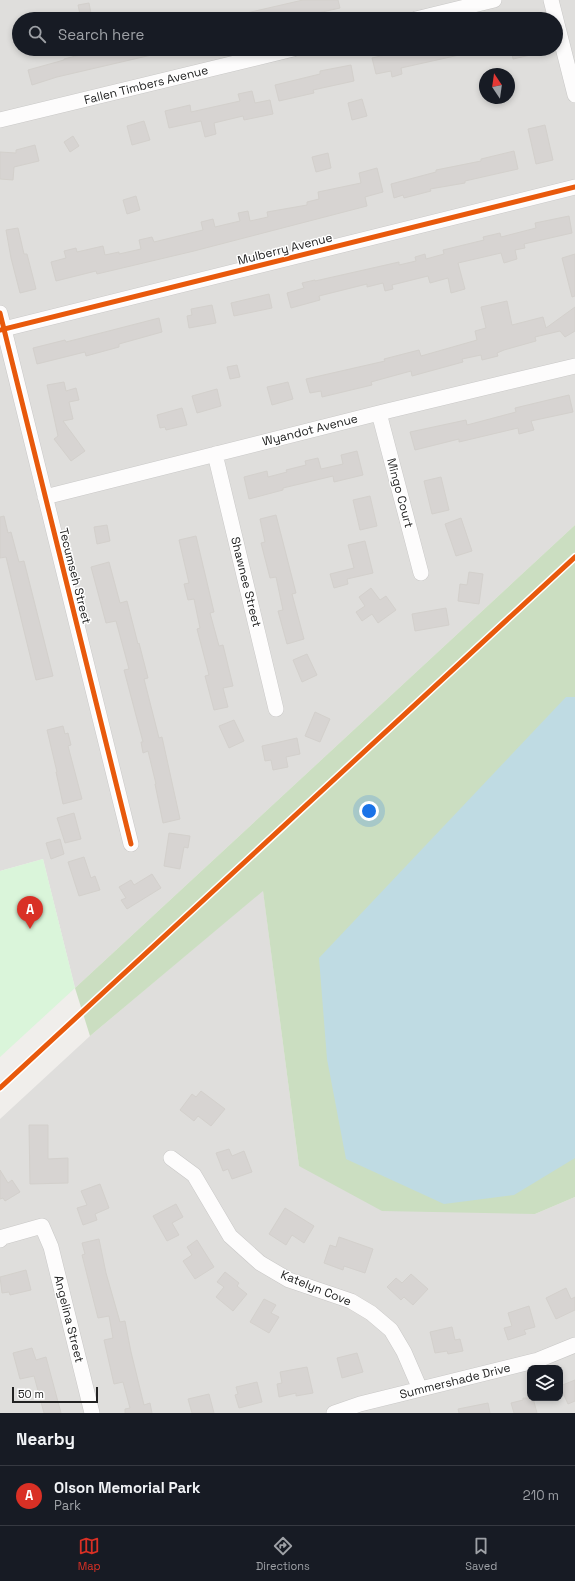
<!DOCTYPE html>
<html lang="en">
<head>
<meta charset="utf-8">
<style>
	body { margin:0; font-family:"Space Grotesk",sans-serif; background:#242831; color:#f1f3f6 }
	.controls { position:absolute; right:12px; bottom:12px; display:grid; overflow:hidden; border-radius:8px; box-shadow:0 2px 6px #0003 }
	.controls button { width:36px; height:36px; display:grid; place-items:center; padding:0; border:0; border-bottom:1px solid #363941; background:#171b24; color:#f1f3f6; font:20px sans-serif }
	.compass { position:absolute; left:479px; top:68px; width:36px; height:36px; border-radius:50%; background:#171b24; box-shadow:0 2px 6px #0003; rotate:347deg }
	.scale { position:absolute; left:12px; bottom:10px; width:86px; box-sizing:border-box; padding-left:4px; border:2px solid #222; border-top:0; font-size:11px; line-height:14px; white-space:nowrap; color:#222; -webkit-text-stroke:3px #fff; paint-order:stroke }
	.you { position:absolute; left:369px; top:811px; width:14px; height:14px; margin:-10px; border:3px solid #fff; border-radius:50%; background:#1a73e8; box-shadow:0 0 0 6px #1a73e833 }
	.badge { display:grid; place-items:center; width:26px; height:26px; border-radius:50%; background:#d93025; color:#fff; font-size:13px; font-weight:700 }
	.pin { position:absolute; translate:-50% -33px; filter:drop-shadow(0 1px 2px #0008) }
	.pin::after { content:''; position:absolute; top:21px; width:14px; height:12px; background:inherit; clip-path:polygon(0 0,100% 0,50% 100%) }
	.list { margin:0; padding:0; list-style:none }
	h2 { display:flex; justify-content:space-between; align-items:center; height:52px; margin:0; padding:0 16px; font-size:17px }
	h2 small { font-size:13px; font-weight:400; color:#9ea1a6 }
	.list li { display:grid; grid-template-columns:26px 1fr auto; gap:12px; align-items:center; box-sizing:border-box; height:60px; padding:0 16px; border-top:1px solid #363941 }
	.list b { display:block; font-size:15px; white-space:nowrap }
	.list p { margin:0; font-size:13px; white-space:nowrap; color:#9ea1a6 }
	.list em { font-size:13px; font-style:normal; color:#9ea1a6 }
	.icon { flex:none; width:22px; height:22px; fill:none; stroke:currentColor; stroke-width:2; stroke-linecap:round; stroke-linejoin:round }
	.map { position:relative; flex:none; width:575px; height:1413px; overflow:hidden }
	.search { position:absolute; background:#171b24; box-shadow:0 2px 6px #0003; left:12px; right:12px; top:12px; height:44px; display:flex; align-items:center; gap:10px; box-sizing:border-box; padding:0 14px; border-radius:22px; color:#9ea1a6; font-size:15px }
	.sheet { height:112px; background:#171b24 }
	nav { display:flex; justify-content:space-around; align-items:center; box-sizing:border-box; height:56px; border-top:1px solid #363941; background:#171b24; font-size:11px; color:#9ea1a6 }
	nav a { display:grid; justify-items:center; gap:2px }
	nav .on { color:#d93025 }
	.map>svg:first-child { display:block }
	.residential { fill:#dfdedc; fill-rule:evenodd }
	.forest { fill:#cbdec1 }
	.park { fill:#daf5da }
	.water { fill:#bfdbe3 }
	.building { fill:#d7d4d2; stroke:#d3d0cc }
	.lines { fill:none; stroke-linecap:round; stroke-linejoin:round }
	.minor-casing { stroke:#c9c8c7; stroke-width:16 }
	.minor { stroke:#fdfcfc; stroke-width:15 }
	.cycleway-casing { stroke:#fff; stroke-width:8 }
	.cycleway { stroke:#e8590c; stroke-width:5 }
	.labels { text-anchor:middle; stroke-width:3; stroke-linejoin:round; paint-order:stroke }
	.street-label { font-size:12px; fill:#222; stroke:#fff }
</style>
</head>
<body>
<div class="map">
<svg width="575" height="1413" viewBox="0 0 575 1413">
	<rect width="100%" height="100%" fill="#f0eeeb"/>
	<!-- residential -->
	<path class="residential" d="M0 0H575V525L75 988 43 859 0 871ZM19 19H556V49H19ZM485 74H509V98H485Z
		M263 890 299 1166 535 1214 575 1197V1413H0V1119L90 1036ZM530 1368H560V1398H530Z"/>
	<!-- forest -->
	<path class="forest" d="M575 525V1197L535 1214 382 1211 299 1166 263 891 90 1036 75 988Z"/>
	<!-- park -->
	<path class="park" d="M43 859 75 988 0 1057V871Z"/>
	<!-- water -->
	<path class="water" d="M566 697H575V1158L514 1195 444 1204 346 1159 327 1059 319 958Z"/>
	<!-- building -->
	<path class="building" d="M303 0H338L340 8 300 17V19H238V15Z
		M89 3 92 19H81L78 5Z
		M103 49H159L160 53 57 77 32 85 28 70 64 60V59Z
		M411 49H467L468 53 401 68 402 74 392 77 391 71 376 74 372 58Z
		M511 49H538L539 53 513 59Z
		M351 65 354 81 313 90 314 93 279 101 275 85 320 74V71Z
		M252 91 255 103 270 100 273 114 244 120 243 116 214 123 216 134 205 137 201 121 169 128 165 111 190 105 191 112 240 101 238 94Z
		M362 99 367 116 352 120 348 103Z
		M144 121 150 140 132 145 127 126Z
		M545 125 553 160 536 164 528 129Z
		M73 136 79 146 70 152 64 142Z
		M35 145 39 161 14 167 13 180 0 179V152L16 153V150Z
		M514 151 518 169 465 181V183L430 189 431 191 404 198 403 195 394 198 391 184 436 172V170L481 161V159Z
		M328 153 331 168 316 172 312 157Z
		M377 168 383 192 365 197 367 206 194 251 97 274 96 271 56 281 51 262 66 258 64 251 76 248 77 252 103 246 105 255 119 252V254L141 249 139 240 152 237 154 242 203 230 201 222 213 219 215 227 240 221 238 213 248 211 250 221 268 217 267 212 307 205V202L319 199 318 192 361 183 359 173Z
		M136 196 140 210 127 214 123 200Z
		M569 216 572 233 524 244 525 248 515 250 517 259 504 263 501 253 458 263 465 289 451 293 448 278 430 283 428 276 392 285 393 289 385 291 383 283 367 287V284L319 296 320 300 291 308 287 293 304 288 302 283 315 280V281L399 262V265L416 261 415 257 425 254 426 259 444 254 443 250 484 240 483 237 500 233 501 237 536 228 535 223Z
		M18 228 24 254H27L36 289 20 293 11 258 6 230Z
		M575 254V296L572 297 562 258Z
		M269 294 272 308 234 316 231 303Z
		M507 301 512 325 543 317 546 328 575 307V331L565 337 560 331 535 337 536 341 504 350 497 353 498 356 482 360 481 355 462 359 463 362 412 376 411 371 371 382 372 385 322 397 321 391 310 393 306 379 385 361 384 359 419 350 421 356 477 340 475 331 486 328 481 307Z
		M212 305 216 323 189 328 187 316 192 315 191 309Z
		M159 318 162 332 119 344V347L86 356 85 352 37 364 33 348 65 340 66 342Z
		M237 365 240 377 230 379 227 367Z
		M64 382 66 391 76 388 79 400 69 402 73 419 63 421 85 451 71 461 54 439 58 436 47 385Z
		M288 382 293 399 272 405 267 387Z
		M217 389 221 406 197 413 192 396Z
		M569 395 573 412 531 421 534 430 519 434 518 428 459 442V439L415 450 410 432 466 420 467 425 516 412 515 408Z
		M182 408 187 425 166 430 165 427 160 428 157 415Z
		M357 451 363 475 334 482 333 476 283 488V490L249 499 244 477 267 471 268 477 287 472 286 470 306 465 305 461 318 458 321 469 343 464 341 455Z
		M441 477 449 510 432 514 424 481Z
		M370 496 377 526 360 530 353 500Z
		M276 515 296 593 292 594 304 639 287 644 278 611 283 610 276 577 270 578 261 543 265 542 260 519Z
		M4 516 8 533 11 532 19 562 24 561 53 676 36 680 6 557 0 558V517Z
		M461 518 472 551 456 556 445 524Z
		M107 525 110 541 97 544 94 527Z
		M196 536 214 612 210 613 219 646 223 645 233 686 223 688 228 707 214 710 205 676 209 675 197 629 200 628 194 599 188 600 184 584 189 583 179 540Z
		M365 541 373 573 347 579 348 584 334 588 330 574 354 568 348 545Z
		M109 562 120 603 127 601 138 644 139 643 148 678 144 679 159 738 162 737 180 819 163 823 155 784H156L148 751 143 753 141 742H143L124 670 129 669 116 621 106 623 98 593 91 567Z
		M469 572 483 574 479 604 458 601 460 584 467 585Z
		M371 588 380 600 386 596 396 610 378 623 372 614 362 621 356 612 365 606 359 597Z
		M446 608 449 625 415 631 412 614Z
		M307 654 317 675 302 682 293 660Z
		M315 712 330 719 320 742 305 736Z
		M234 720 244 741 229 748 219 726Z
		M63 726 65 734 68 733 71 745 68 746 82 799 63 804 56 772H57L47 730Z
		M297 738 300 754 286 757 288 767 273 770 271 760 265 761 262 746Z
		M74 813 81 839 65 843 57 818Z
		M169 833 190 836 188 848 184 847 180 869 164 866Z
		M60 839 64 854 51 859 46 843Z
		M84 857 91 878 95 876 100 890 79 896 68 862Z
		M152 874 161 888 127 909 121 900 126 898 119 887 131 880 134 885Z
		M201 1091 225 1109 211 1126 198 1116 194 1121 180 1110 192 1094 196 1097Z
		M29 1125H48V1159L68 1158V1183L30 1184Z
		M229 1149 232 1156 244 1151 252 1172 232 1179 228 1169 223 1171 216 1153Z
		M0 1170 8 1183 12 1180 20 1192 5 1201 3 1198 0 1199Z
		M100 1184 109 1208 95 1214 97 1220 83 1225 77 1208 87 1205 81 1191Z
		M176 1204 183 1217 172 1223 179 1235 167 1241 153 1216Z
		M285 1208 314 1226 304 1243 292 1235 286 1245 269 1234Z
		M339 1237 373 1249 365 1273 344 1266 343 1270 324 1263 330 1245 336 1247Z
		M99 1239 106 1273 120 1322 125 1321 131 1352 144 1405 150 1403 152 1413H125V1409L130 1408 123 1382 114 1384 104 1340 113 1338 109 1316 98 1318 82 1255 85 1254 82 1243Z
		M197 1240 214 1267 195 1279 183 1261 192 1255 187 1247Z
		M26 1270 31 1290 10 1295 9 1292 2 1293 0 1277Z
		M225 1272 239 1283 237 1286 247 1294 233 1311 216 1297 224 1287 217 1282Z
		M411 1274 428 1289 413 1305 404 1297 401 1300 387 1287 396 1278 402 1283Z
		M566 1288 571 1299 575 1297V1310L556 1319 546 1298Z
		M264 1299 276 1305 271 1313 279 1317 269 1333 250 1322Z
		M529 1306 535 1327 524 1330 526 1334 508 1340 504 1328 512 1326 508 1313Z
		M452 1327 455 1340 460 1339 463 1351 448 1354 447 1351 435 1353 430 1332Z
		M32 1348 36 1360 46 1357 61 1413H44L34 1376 20 1379 13 1353Z
		M357 1353 363 1372 342 1378 337 1358Z
		M307 1367 313 1393 296 1396V1393L279 1397 277 1384 282 1383 280 1372Z
		M575 1380V1401L568 1404 560 1386Z
		M257 1382 262 1402 239 1408 235 1395 238 1394 236 1387Z
		M209 1394 214 1413H192L188 1399Z
		M523 1398H533L537 1413H514L511 1403 523 1400Z
		M488 1403 490 1413H459L458 1409Z"/>
	<g class="lines">
		<!-- minor casing -->
		<g class="minor-casing">
			<path id="minor" d="M551 0 575 95
				M416 19 494 0
				M0 120 293 49
				M0 313 131 844
				M0 330 575 187
				M379 413 421 573
				M215 454 276 709
				M45 497 379 413 575 366
				M171 1158 194 1175 230 1236 260 1263 289 1280 351 1301 371 1313 391 1330 404 1352 420 1389
				M0 1240 3 1237 42 1226 51 1247 92 1413
				M334 1413 360 1404 538 1360 575 1345"/>
		</g>
		<!-- minor -->
		<use href="#minor" class="minor"/>
		<!-- cycleway casing -->
		<g class="cycleway-casing">
			<path id="cycleway" d="M0 313 131 844
				M0 330 575 187
				M0 1088 575 557"/>
		</g>
		<!-- cycleway -->
		<use href="#cycleway" class="cycleway"/>
	</g>
	<g class="labels">
		<!-- street labels -->
		<g class="street-label">
			<text transform="translate(146 85) rotate(-14)" y="4">Fallen Timbers Avenue</text>
			<text transform="translate(285 249) rotate(-14)" y="4">Mulberry Avenue</text>
			<text transform="translate(310 430) rotate(-14)" y="4">Wyandot Avenue</text>
			<text transform="translate(400 493) rotate(75)" y="4">Mingo Court</text>
			<text transform="translate(75 576) rotate(76)" y="4">Tecumseh Street</text>
			<text transform="translate(246 582) rotate(76)" y="4">Shawnee Street</text>
			<text transform="translate(316 1288) rotate(22)" y="4">Katelyn Cove</text>
			<text transform="translate(69 1319) rotate(76)" y="4">Angelina Street</text>
			<text transform="translate(455 1381) rotate(-14)" y="4">Summershade Drive</text>
		</g>
	</g>
</svg>
<div class="controls">
<button><svg class="icon" aria-label="layers" viewBox="0 0 24 24"><path d="M12 4l9 5-9 5-9-5zM3 14l9 5 9-5"/></svg></button>
</div>
<svg class="compass" viewBox="-18 -18 36 36"><path d="M0-13l5 13h-10z" fill="#e53935"/><path d="M0 13l5-13h-10z" fill="#9ea1a6"/></svg>
<div class="scale">50 m</div>
<div class="you"></div>
<div class="pin badge" style="left:30px;top:929px">A</div>
<div class="search"><svg class="icon" aria-label="search" viewBox="0 0 24 24"><circle cx="10" cy="10" r="6"/><path d="M15 15l6 6"/></svg>Search here</div>
</div>
<section class="sheet">
<h2>Nearby<small></small></h2>
<ul class="list">
<li><span class="badge">A</span><div><b>Olson Memorial Park</b><p>Park</p></div><em>210 m</em></li>
</ul>
</section>
<nav>
<a class="on"><svg class="icon" aria-label="map" viewBox="0 0 24 24"><path d="M3 6l6-2 6 2 6-2v14l-6 2-6-2-6 2zM9 4v14M15 6v14"/></svg>Map</a>
<a><svg class="icon" aria-label="directions" viewBox="0 0 24 24"><path d="M12 3l9 9-9 9-9-9zM9 14v-3h6M13 9l2 2-2 2"/></svg>Directions</a>
<a><svg class="icon" aria-label="saved" viewBox="0 0 24 24"><path d="M7 4h10v16l-5-4-5 4z"/></svg>Saved</a>
</nav>
</body>
</html>
